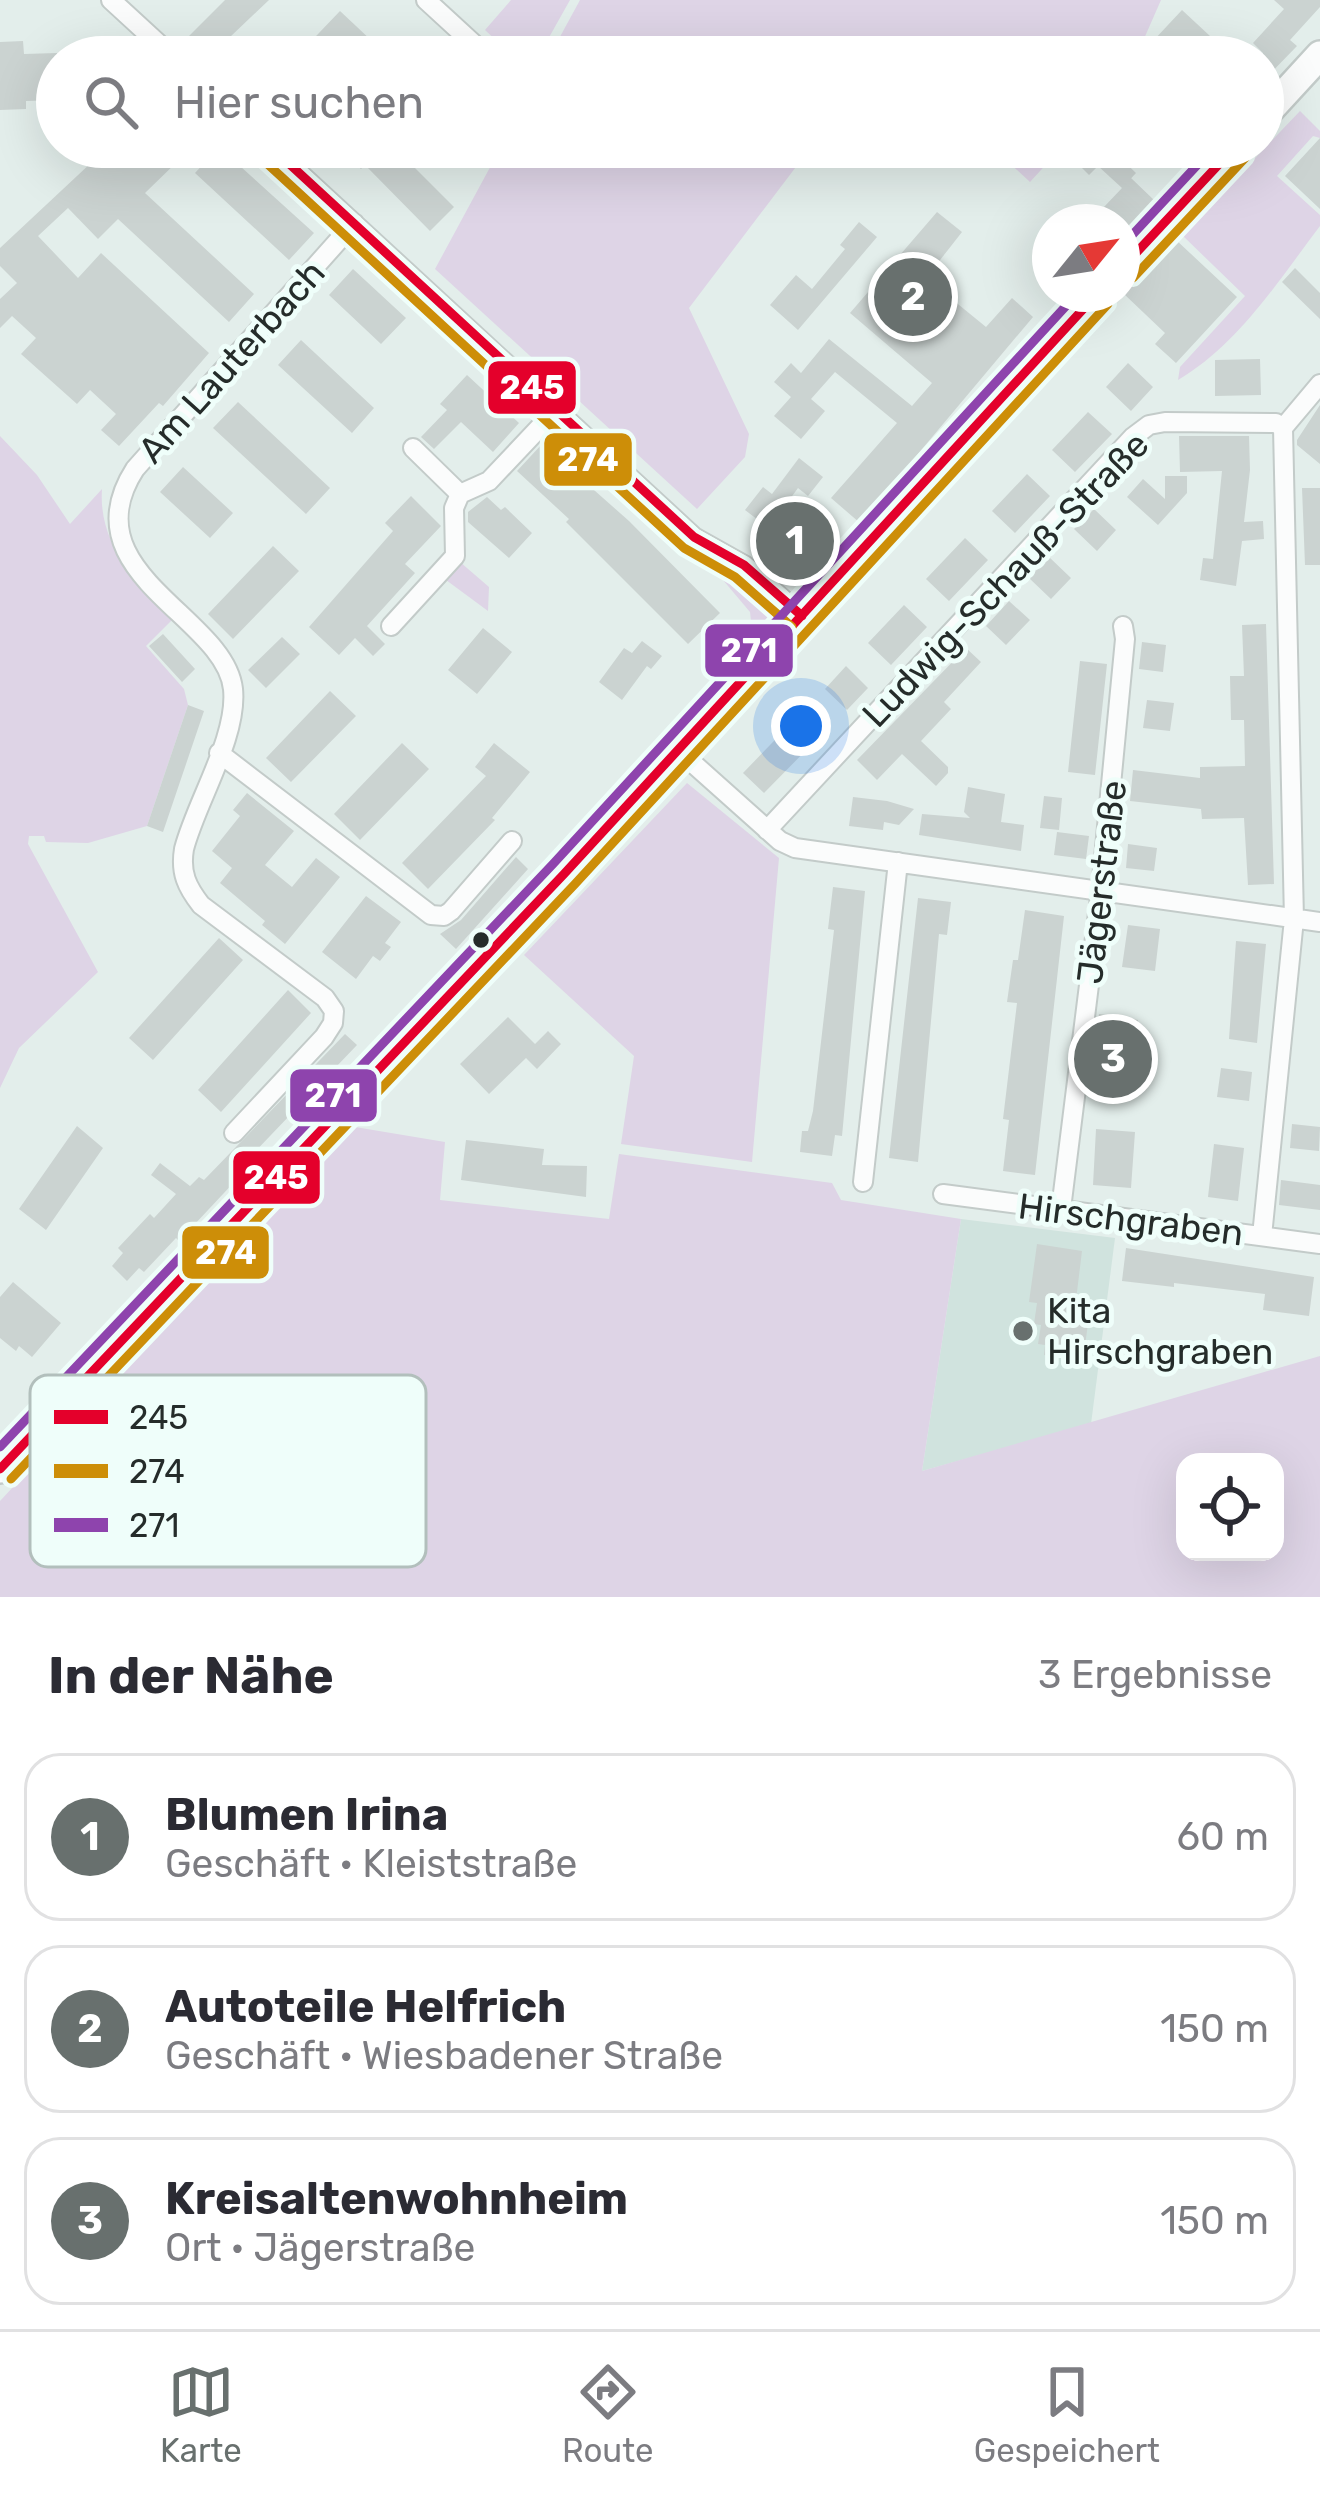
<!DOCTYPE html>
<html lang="de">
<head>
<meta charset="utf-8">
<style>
	body { margin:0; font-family:Rubik,sans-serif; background:#f2f2f3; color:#2b2b33 }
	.controls { position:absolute; right:36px; bottom:36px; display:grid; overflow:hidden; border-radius:24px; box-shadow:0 12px 48px #0002 }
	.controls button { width:108px; height:108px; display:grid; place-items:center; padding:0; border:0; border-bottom:3px solid #e1e1e2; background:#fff; color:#2b2b33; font:60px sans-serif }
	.compass { position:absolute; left:1032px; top:204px; width:108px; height:108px; border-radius:50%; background:#fff; box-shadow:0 12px 48px #0002; rotate:60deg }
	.you { position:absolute; left:801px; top:726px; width:42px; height:42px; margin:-30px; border:9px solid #fff; border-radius:50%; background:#1a73e8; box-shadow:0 0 0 18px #1a73e833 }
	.badge { display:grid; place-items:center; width:78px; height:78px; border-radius:50%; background:#68706e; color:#fff; font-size:39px; font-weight:700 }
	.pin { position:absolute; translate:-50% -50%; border:6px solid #fff; box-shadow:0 3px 12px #0006 }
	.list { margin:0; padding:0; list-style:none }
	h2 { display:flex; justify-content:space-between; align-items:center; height:156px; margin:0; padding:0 48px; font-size:51px }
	h2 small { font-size:39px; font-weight:400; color:#7c7c81 }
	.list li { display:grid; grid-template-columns:78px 1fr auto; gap:36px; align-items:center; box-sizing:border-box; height:168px; margin:0 24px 24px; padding:0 24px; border:3px solid #e1e1e2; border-radius:36px }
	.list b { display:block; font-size:45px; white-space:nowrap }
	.list p { margin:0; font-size:39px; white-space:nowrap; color:#7c7c81 }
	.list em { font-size:39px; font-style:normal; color:#7c7c81 }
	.icon { flex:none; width:66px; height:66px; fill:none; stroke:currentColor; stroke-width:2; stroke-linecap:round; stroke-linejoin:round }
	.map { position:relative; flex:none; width:1320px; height:1597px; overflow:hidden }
	.search { position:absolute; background:#fff; box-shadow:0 12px 48px #0002; left:36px; right:36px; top:36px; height:132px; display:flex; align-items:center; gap:30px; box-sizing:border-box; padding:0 42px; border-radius:66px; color:#7c7c81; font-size:45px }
	.sheet { height:732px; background:#fff }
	nav { display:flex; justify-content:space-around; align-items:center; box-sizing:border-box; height:168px; border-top:3px solid #e1e1e2; background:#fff; font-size:33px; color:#7c7c81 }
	nav a { display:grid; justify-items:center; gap:6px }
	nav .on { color:#68706e }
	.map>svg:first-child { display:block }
	.built { fill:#d0e3de }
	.green { fill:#ded4e6; fill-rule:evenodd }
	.building { fill:#cbd3d1 }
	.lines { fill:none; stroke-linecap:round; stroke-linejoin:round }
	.street-casing { stroke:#c3cbc9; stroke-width:22 }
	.secondary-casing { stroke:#c3cbc9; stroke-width:32 }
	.street { stroke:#fbfcfc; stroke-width:18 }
	.secondary { stroke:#fbfcfc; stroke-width:27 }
	.bus-1-casing { stroke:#effefa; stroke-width:18 }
	.bus-2-casing { stroke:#effefa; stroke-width:18 }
	.bus-3-casing { stroke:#effefa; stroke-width:18 }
	.bus-1 { stroke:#e4002b; stroke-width:9 }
	.bus-2 { stroke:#cd8e08; stroke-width:9 }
	.bus-3 { stroke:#8e44ad; stroke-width:9 }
	.bus-dot { fill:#252c2a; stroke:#effefa; stroke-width:4.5 }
	.poi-dot { fill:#68706e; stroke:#effefa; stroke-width:4.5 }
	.labels { text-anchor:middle; stroke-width:10; stroke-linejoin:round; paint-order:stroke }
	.street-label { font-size:36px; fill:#252c2a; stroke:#effefa }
	.poi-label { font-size:36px; fill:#252c2a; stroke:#effefa; text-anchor:start }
	.key { fill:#effefa; stroke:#b2bfbc; stroke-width:3 }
	.key-label { font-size:33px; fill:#252c2a }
	.line-badge { stroke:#effefa; stroke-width:4.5 }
	.badge-label { font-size:33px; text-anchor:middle; font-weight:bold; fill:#fff }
</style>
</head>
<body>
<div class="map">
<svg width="1320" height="1597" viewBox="0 0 1320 1597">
	<rect width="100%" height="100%" fill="#e3eeeb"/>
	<!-- built -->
	<path class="built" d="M961 1219 1115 1238 1091 1424 922 1471Z"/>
	<!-- green -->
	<path class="green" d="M511 0H570L538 57H514L485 30Z
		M580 0H1161L1136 57H549Z
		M1300 111 1320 131V138L1313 136 1277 176 1320 215V226C1279 280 1238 345 1178 380L1180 367 1245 296 1182 235Z
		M501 147H811L689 308 749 434 745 457 697 509 435 269Z
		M992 147H1062L1030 182Z
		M0 436 37 475 70 524 102 489C98 545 137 582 172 620L146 646 184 689 188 705 147 826 88 843 46 842 44 836H29L28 844 98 972 19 1048 0 1088Z
		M460 562 489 587 488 611 446 580Z
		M712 567 738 574 772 616 771 629 754 649 750 612Z
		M687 783 779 858 752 1162 621 1144 634 1056 524 955Z
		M349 1126 445 1142 440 1200 609 1219 619 1154 832 1183 841 1200 961 1219 922 1471 1320 1356V1597H0V1501ZM1185 1462H1275V1552H1185Z"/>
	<!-- building -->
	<path class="building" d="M225 0H269L209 57 188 37Z
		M1274 0H1320V7L1290 40 1297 46 1263 81V53L1253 43 1284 9Z
		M1182 10 1210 36 1190 57H1170L1153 41Z
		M340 11 389 57H296Z
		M23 41 24 54 57 53V100L26 101V109L0 110V42Z
		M1320 138V209L1285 176Z
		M108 147H169L180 159 145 193 254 294 229 322 118 219 98 239 68 208 38 236 78 278 101 253 209 353 163 406 159 403 119 446 101 430 116 414 90 390 77 404 21 354 36 338 12 316 0 328V299L17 283 0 266V248Z
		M219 147 314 233 289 260 195 173Z
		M338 147H394L454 207 430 231 365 165 361 169Z
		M1084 147H1109L1136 173 1123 187 1131 178 1155 201 1127 231 1103 208 1122 188 1098 166 1089 175 1073 159Z
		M937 212 962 232 926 278 986 327 1012 298 1033 317 860 523 831 498 897 423 835 372 811 399 825 411 801 439 774 416 791 397 774 382 791 363 801 373 829 339 912 406 932 383 850 313Z
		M859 222 877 237 798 330 770 305 796 275 812 289 845 249 840 245Z
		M1175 239 1237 297 1176 363 1155 344 1165 333 1124 294Z
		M1295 268 1320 293V319L1282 282Z
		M353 269 406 318 381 344 329 295Z
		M301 340 374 408 352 433 278 365Z
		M1260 359 1261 395 1215 396V360Z
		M1128 363 1153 387 1131 411 1106 387Z
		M467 375 519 423 493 452 461 422 434 449 421 437 447 410 440 404Z
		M238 402 330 488 306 514 213 428Z
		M1320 405V464L1297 445V440Z
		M1088 412 1112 434 1075 472 1052 450Z
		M1179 436H1249L1250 470 1244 522 1263 521 1264 539 1242 541 1236 586 1200 580 1203 558 1213 559 1222 471 1180 472Z
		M542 444 629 521 720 613 688 644 566 522 569 519 517 471Z
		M799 458 823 477 808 496 798 488 779 514 821 555 806 566 783 567 770 555 784 540 745 510 763 487 772 494Z
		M183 467 233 513 210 538 160 492Z
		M1027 474 1050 496 1015 533 992 511Z
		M1165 476H1187V493L1158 525 1127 497 1143 479 1165 499Z
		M1302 488H1320V565H1305Z
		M411 496 441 526 405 564 415 573 367 626 385 644 373 656 355 638 339 655 309 627 393 531 385 523Z
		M487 497 501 510 505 507 532 533 509 558 468 522V512Z
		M1094 509 1116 530 1097 551 1074 529Z
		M965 538 988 560 949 601 926 579Z
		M273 546 299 571 233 639 208 614Z
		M1049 557 1071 578 1051 599 1029 578Z
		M1009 601 1030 620 1006 645 986 626Z
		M904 605 927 627 891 665 868 643Z
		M1266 624 1274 884 1248 885 1244 818 1202 819 1201 809 1130 801 1133 770 1200 778V767L1245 766 1244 720H1231L1230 676H1244L1242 625Z
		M483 628 512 652 477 694 448 670Z
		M163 634 195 669 182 682 149 646Z
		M282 637 300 654 266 688 248 670Z
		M642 641 662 656 651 669 647 666 622 700 599 682 624 648 632 653Z
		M1142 642 1166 645 1163 672 1139 669Z
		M966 648 981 662 944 702 951 709 921 741 948 767V773L936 786 902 754 877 780 857 760Z
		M1080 661 1107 664 1095 775 1068 772Z
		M846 666 868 688 847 710 825 689Z
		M330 691 356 716 291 782 266 758Z
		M1147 700 1174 703 1170 731 1143 728Z
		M188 705 204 711 163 832 147 826Z
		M803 711 824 732 764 793 743 773Z
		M402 743 429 769 360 840 334 814Z
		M494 743 530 772 492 818 495 820 428 889 402 863 486 776 475 767Z
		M968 787 1005 794 1001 822 1024 825 1021 851 919 835 922 814 970 818 964 812Z
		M247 793 294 831 265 865 292 887 316 858 340 877 285 944 262 925 265 921 220 883 232 868 212 851 240 816 233 810Z
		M1044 796 1062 798 1059 830 1040 828Z
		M853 797 887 801 914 809 899 825 884 822 883 830 849 826Z
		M1057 832 1089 836 1086 859 1054 855Z
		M1128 844 1157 848 1154 871 1126 868Z
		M516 857 528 869 456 949 440 934 461 920Z
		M833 887 865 891 842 1136 835 1135 832 1156 800 1152 802 1131H808L813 1111 834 930 828 929Z
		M366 896 401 922 385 943 391 947 380 961 373 956 356 979 322 952Z
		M918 898 951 902 947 935 939 934 918 1162 889 1158Z
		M1025 910 1064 916 1035 1175 1003 1171 1009 1120 1003 1119 1017 1003 1007 1002 1013 960H1018Z
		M1128 925 1160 929 1155 971 1122 967Z
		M219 938 243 960 153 1060 129 1038Z
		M1236 941 1266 944 1257 1043 1229 1039Z
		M288 990 311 1013 221 1112 198 1090Z
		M1099 1014 1138 1020 1131 1078 1092 1073Z
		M508 1017 535 1044 548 1031 561 1044 537 1069 526 1058 489 1094 460 1064Z
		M345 1034 357 1045 249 1158 253 1162 179 1241 176 1238 144 1272 139 1268 127 1281 112 1266 123 1253 118 1248 150 1214 154 1218 176 1194 151 1175 160 1163 190 1186 199 1177 204 1180Z
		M1221 1068 1252 1072 1249 1101 1217 1097Z
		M1292 1124 1320 1127 1319 1151 1290 1148Z
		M77 1126 103 1148 46 1230 19 1209Z
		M1096 1129 1135 1132 1131 1188 1093 1185Z
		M466 1140 544 1149 542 1165 587 1166 586 1197 461 1180Z
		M1214 1144 1244 1148 1238 1201 1208 1197Z
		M1281 1180 1320 1185V1210L1279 1205Z
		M1037 1244 1082 1251 1076 1300 1091 1302 1083 1360 1044 1355 1045 1345 1038 1344 1041 1325 1034 1324 1037 1303 1029 1302Z
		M1126 1248 1314 1277 1309 1316 1263 1310 1265 1294 1174 1283V1287L1122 1281Z
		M13 1282 61 1323 32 1357 19 1346 16 1351 0 1338V1297Z"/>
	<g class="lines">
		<!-- street casing -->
		<g class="street-casing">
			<path id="street" d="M111 0 173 57
				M426 0 488 57
				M271 147 694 537 744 565 802 616
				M413 448 460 494
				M391 626 455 556 454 508 460 494 489 481 557 409
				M678 750 780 841 795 848 1320 922
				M219 753 431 915 444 916 451 911 512 841
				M767 830 1133 437 1149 425 1165 422 1276 423 1283 428
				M234 1133 324 1037 333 1023 334 1011 325 998 201 905C187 887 180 873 184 849 196 802 238 737 233 689 225 616 68 573 135 469L354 223
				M863 1182 898 862
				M943 1194 1320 1244
				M1061 1209 1101 889 1125 639 1123 626
				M1262 1236 1294 919 1283 428 1320 384"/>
		</g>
		<!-- secondary casing -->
		<g class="secondary-casing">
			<path id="secondary" d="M1263 117 1320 55
				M1122 268 1235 147
				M0 1469 564 874 1097 294"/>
		</g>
		<!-- street -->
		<use href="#street" class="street"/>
		<!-- secondary -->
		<use href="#secondary" class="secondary"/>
		<!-- bus-1 casing -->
		<g class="bus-1-casing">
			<path id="bus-1" d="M271 147 694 537 744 565 802 616
				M1122 268 1235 147
				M0 1469 564 874 1097 294"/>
		</g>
		<!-- bus-2 casing -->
		<g class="bus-2-casing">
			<path id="bus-2" d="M261 158 684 548 735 577 792 627
				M1133 278 1246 157
				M11 1479 575 884 1108 304"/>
		</g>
		<!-- bus-3 casing -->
		<g class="bus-3-casing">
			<path id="bus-3" d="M1122 246 1214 147
				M0 1447 553 864 1077 294"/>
		</g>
		<!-- bus-1 -->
		<use href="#bus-1" class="bus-1"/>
		<!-- bus-2 -->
		<use href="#bus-2" class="bus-2"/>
		<!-- bus-3 -->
		<use href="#bus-3" class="bus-3"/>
	</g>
	<!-- markers -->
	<circle class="bus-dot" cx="481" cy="940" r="10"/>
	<circle class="poi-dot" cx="1023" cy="1331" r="12"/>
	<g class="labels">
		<!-- street labels -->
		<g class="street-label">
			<text transform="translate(231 361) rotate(-48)" y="13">Am Lauterbach</text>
			<text transform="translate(1005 579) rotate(-46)" y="13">Ludwig-Schauß-Straße</text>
			<text transform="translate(1101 882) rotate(-83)" y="13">Jägerstraße</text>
			<text transform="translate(1131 1219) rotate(7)" y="13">Hirschgraben</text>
		</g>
		<!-- poi labels -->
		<g class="poi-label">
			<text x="1047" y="1323">Kita<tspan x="1047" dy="41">Hirschgraben</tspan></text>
		</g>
	</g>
	<!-- legend -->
	<rect x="30" y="1375" width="396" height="192" rx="18" class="key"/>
	<rect x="54" y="1410" width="54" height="14" fill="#e4002b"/>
	<rect x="54" y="1464" width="54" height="14" fill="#cd8e08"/>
	<rect x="54" y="1518" width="54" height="14" fill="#8e44ad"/>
	<g class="key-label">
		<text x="129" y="1429">245</text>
		<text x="129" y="1483">274</text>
		<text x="129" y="1537">271</text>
	</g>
	<g class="line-badge">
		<rect x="486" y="359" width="92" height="57" rx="12" fill="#e4002b"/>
		<rect x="542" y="431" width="92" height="57" rx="12" fill="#cd8e08"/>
		<rect x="703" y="622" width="92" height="57" rx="12" fill="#8e44ad"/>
		<rect x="288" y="1067" width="91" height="57" rx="12" fill="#8e44ad"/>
		<rect x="231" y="1149" width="91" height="57" rx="12" fill="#e4002b"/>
		<rect x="180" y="1224" width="91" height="57" rx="12" fill="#cd8e08"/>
	</g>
	<g class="badge-label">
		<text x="532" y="399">245</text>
		<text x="588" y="471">274</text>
		<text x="749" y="662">271</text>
		<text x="333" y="1107">271</text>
		<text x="276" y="1189">245</text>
		<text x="226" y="1264">274</text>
	</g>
</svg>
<div class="controls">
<button><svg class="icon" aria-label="locate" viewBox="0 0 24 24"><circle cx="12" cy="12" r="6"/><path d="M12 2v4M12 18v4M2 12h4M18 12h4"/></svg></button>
</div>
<svg class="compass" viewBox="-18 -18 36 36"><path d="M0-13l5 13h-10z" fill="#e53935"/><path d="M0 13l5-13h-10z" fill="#7c7c81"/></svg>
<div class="you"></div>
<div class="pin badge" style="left:795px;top:541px">1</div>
<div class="pin badge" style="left:913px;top:297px">2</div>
<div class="pin badge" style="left:1113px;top:1059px">3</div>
<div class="search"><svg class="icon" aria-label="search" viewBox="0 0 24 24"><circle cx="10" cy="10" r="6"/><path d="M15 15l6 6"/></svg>Hier suchen</div>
</div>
<section class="sheet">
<h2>In der Nähe<small>3 Ergebnisse</small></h2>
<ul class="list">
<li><span class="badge">1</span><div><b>Blumen Irina</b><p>Geschäft · Kleiststraße</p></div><em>60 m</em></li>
<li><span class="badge">2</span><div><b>Autoteile Helfrich</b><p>Geschäft · Wiesbadener Straße</p></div><em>150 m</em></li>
<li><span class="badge">3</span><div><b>Kreisaltenwohnheim</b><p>Ort · Jägerstraße</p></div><em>150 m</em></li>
</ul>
</section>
<nav>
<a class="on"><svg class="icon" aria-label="map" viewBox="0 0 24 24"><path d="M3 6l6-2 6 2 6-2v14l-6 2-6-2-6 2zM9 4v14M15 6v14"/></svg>Karte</a>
<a><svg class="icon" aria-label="directions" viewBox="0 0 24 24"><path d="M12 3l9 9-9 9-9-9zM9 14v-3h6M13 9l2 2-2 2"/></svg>Route</a>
<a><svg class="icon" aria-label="saved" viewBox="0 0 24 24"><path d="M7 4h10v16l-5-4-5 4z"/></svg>Gespeichert</a>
</nav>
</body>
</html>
